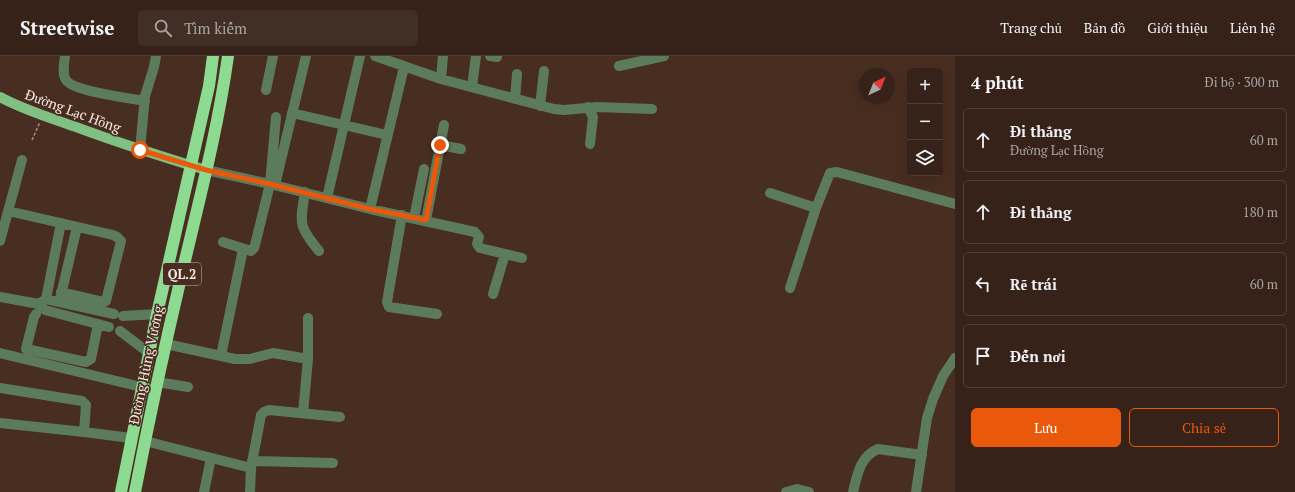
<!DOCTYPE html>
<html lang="vi">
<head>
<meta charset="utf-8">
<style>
	body { margin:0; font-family:"PT Serif",serif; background:#412f26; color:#f1f3f6 }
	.controls { position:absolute; right:12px; top:12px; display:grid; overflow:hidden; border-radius:6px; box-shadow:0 4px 16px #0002 }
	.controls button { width:36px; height:36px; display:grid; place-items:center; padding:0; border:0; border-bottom:1px solid #503f38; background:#362219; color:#f1f3f6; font:20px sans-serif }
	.compass { position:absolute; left:859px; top:12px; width:36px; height:36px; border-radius:50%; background:#362219; box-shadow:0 4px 16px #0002; rotate:43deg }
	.stop { position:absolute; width:12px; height:12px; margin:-9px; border:3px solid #ea580c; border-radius:50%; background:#fff }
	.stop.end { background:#ea580c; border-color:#fff; box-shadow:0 1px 4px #0008 }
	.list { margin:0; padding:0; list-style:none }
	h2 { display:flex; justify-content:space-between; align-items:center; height:52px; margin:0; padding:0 16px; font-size:17px }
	h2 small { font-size:13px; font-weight:400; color:#aaa4a2 }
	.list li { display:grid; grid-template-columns:26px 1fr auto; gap:12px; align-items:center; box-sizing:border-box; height:64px; margin:0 8px 8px; padding:0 8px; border:1px solid #503f38; border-radius:6px }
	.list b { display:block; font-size:15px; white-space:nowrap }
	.list p { margin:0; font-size:13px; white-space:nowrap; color:#aaa4a2 }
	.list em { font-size:13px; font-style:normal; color:#aaa4a2 }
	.actions { display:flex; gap:8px; padding:12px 16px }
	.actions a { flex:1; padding:9px 0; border:1px solid #ea580c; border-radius:6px; text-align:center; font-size:14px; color:#ea580c }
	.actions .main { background:#ea580c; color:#fff }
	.icon { flex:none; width:22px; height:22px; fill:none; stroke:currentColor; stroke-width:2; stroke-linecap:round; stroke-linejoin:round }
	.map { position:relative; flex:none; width:955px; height:436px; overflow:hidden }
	header { display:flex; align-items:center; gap:24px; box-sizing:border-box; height:56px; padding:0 20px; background:#362219; border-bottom:1px solid #503f38 }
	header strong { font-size:19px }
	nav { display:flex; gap:22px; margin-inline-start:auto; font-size:14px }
	.search { width:280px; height:36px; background:#412f26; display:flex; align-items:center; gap:10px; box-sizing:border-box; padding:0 14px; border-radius:6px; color:#aaa4a2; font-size:15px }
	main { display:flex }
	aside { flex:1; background:#362219 }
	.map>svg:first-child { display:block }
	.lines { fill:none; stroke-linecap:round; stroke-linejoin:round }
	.path { stroke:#a59085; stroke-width:1.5; stroke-dasharray:3 2; stroke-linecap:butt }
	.minor { stroke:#5c7b5d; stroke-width:10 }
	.major { stroke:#80c082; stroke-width:10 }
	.highway { stroke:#8ddb91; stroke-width:12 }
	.route { stroke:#ea580c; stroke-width:5 }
	.labels { text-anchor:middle; stroke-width:3.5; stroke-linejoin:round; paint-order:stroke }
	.shield { fill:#482e21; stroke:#c5b1a7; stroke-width:1 }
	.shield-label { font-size:13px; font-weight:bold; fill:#fae9e1 }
	.street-label { font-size:14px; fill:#fae9e1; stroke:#482e21 }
</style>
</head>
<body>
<header>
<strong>Streetwise</strong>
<div class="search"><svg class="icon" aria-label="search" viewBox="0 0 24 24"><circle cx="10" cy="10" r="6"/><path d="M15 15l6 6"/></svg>Tìm kiếm</div>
<nav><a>Trang chủ</a><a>Bản đồ</a><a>Giới thiệu</a><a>Liên hệ</a></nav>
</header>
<main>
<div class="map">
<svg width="955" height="436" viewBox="0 0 955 436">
	<rect width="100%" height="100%" fill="#482e21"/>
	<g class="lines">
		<!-- path -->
		<path class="path" d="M32 84 40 66"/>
		<!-- minor -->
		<path class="minor" d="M65 0C64 8 62 18 66 24 74 36 130 42 145 45
			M375 0 441 23 554 53 564 54 597 51 652 53
			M490 0 497 1
			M619 10 664 0
			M441 23 443 0
			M472 31 476 0
			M266 34 273 0
			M515 43 517 18
			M540 50 544 15
			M588 51 593 61 590 88
			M292 57 387 79
			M440 89 461 93
			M140 94 145 40 154 11 156 0
			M206 114 270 128 370 153 475 176 479 181 477 188 480 192 522 202
			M275 129 306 0
			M305 136C300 167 298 170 319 195
			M770 137 816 152 830 117 837 116 955 148
			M327 142 360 0
			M370 153 404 11
			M8 155 113 179 117 181 121 185 106 245 104 246 61 236
			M402 159 387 246 389 251 437 258
			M414 162 424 113
			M426 164 444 69
			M0 185 22 104
			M223 186 251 195 254 192 255 189 270 128 276 61
			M790 232 816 152
			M493 238 505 198
			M0 241 39 248 45 254 109 271
			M46 243 61 167
			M60 243 77 171
			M39 248 46 243 114 258
			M36 258 34 261 26 293 86 306 91 303 98 268
			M123 260 157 258
			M120 275 149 297
			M166 288 235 303H250L273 297 308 303
			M0 297 150 333
			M221 300 243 193
			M157 326 188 331
			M0 332 82 345 86 349 84 376
			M303 357 308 303V262
			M0 367 84 376 131 382
			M145 385 251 412
			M252 405 333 407
			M204 436 211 402
			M250 436 251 412 261 359 264 356 269 354 340 361
			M786 436 797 433 809 436
			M853 436C857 420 860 400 878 393L922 399
			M916 436 927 362 933 343 943 320 955 302"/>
		<!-- major -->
		<path class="major" d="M0 41C24 54 51 62 76 71 119 87 163 101 206 114"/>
		<!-- highway -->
		<path class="highway" d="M121 436 157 258 209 30 213 0
			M135 436C149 363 165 289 182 217 199 145 218 73 228 0"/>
	</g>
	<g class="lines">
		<!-- route -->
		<path class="route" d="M140 94 206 114 270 128 370 153 426 164 440 89"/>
	</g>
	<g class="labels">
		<!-- shield labels -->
		<rect class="shield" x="163" y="207" width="38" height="22" rx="3"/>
		<g class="shield-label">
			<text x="182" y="223">QL.2</text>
		</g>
		<!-- street labels -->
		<g class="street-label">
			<text transform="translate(73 55) rotate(20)" y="5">Đường Lạc Hồng</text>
			<text transform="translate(146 309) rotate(-78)" y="5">Đường Hùng Vương</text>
		</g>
	</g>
</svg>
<div class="controls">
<button>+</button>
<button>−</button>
<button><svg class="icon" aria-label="layers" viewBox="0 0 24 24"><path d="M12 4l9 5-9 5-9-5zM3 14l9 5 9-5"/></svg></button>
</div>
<svg class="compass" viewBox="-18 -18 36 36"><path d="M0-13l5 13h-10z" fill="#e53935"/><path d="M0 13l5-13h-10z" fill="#aaa4a2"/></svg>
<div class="stop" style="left:140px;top:94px"></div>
<div class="stop end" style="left:440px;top:89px"></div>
</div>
<aside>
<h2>4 phút<small>Đi bộ · 300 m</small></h2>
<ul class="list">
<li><svg class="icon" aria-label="ahead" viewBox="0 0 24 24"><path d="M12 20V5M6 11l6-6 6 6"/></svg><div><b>Đi thẳng</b><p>Đường Lạc Hồng</p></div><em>60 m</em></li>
<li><svg class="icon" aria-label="ahead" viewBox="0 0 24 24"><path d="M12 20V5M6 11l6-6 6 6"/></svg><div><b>Đi thẳng</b></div><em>180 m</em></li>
<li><svg class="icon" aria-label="left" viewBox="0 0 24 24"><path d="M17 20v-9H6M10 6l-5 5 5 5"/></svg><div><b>Rẽ trái</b></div><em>60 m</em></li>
<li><svg class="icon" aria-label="arrive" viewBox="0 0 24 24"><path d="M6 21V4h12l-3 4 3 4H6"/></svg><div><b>Đến nơi</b></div></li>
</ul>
<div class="actions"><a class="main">Lưu</a><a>Chia sẻ</a></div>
</aside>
</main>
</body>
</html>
